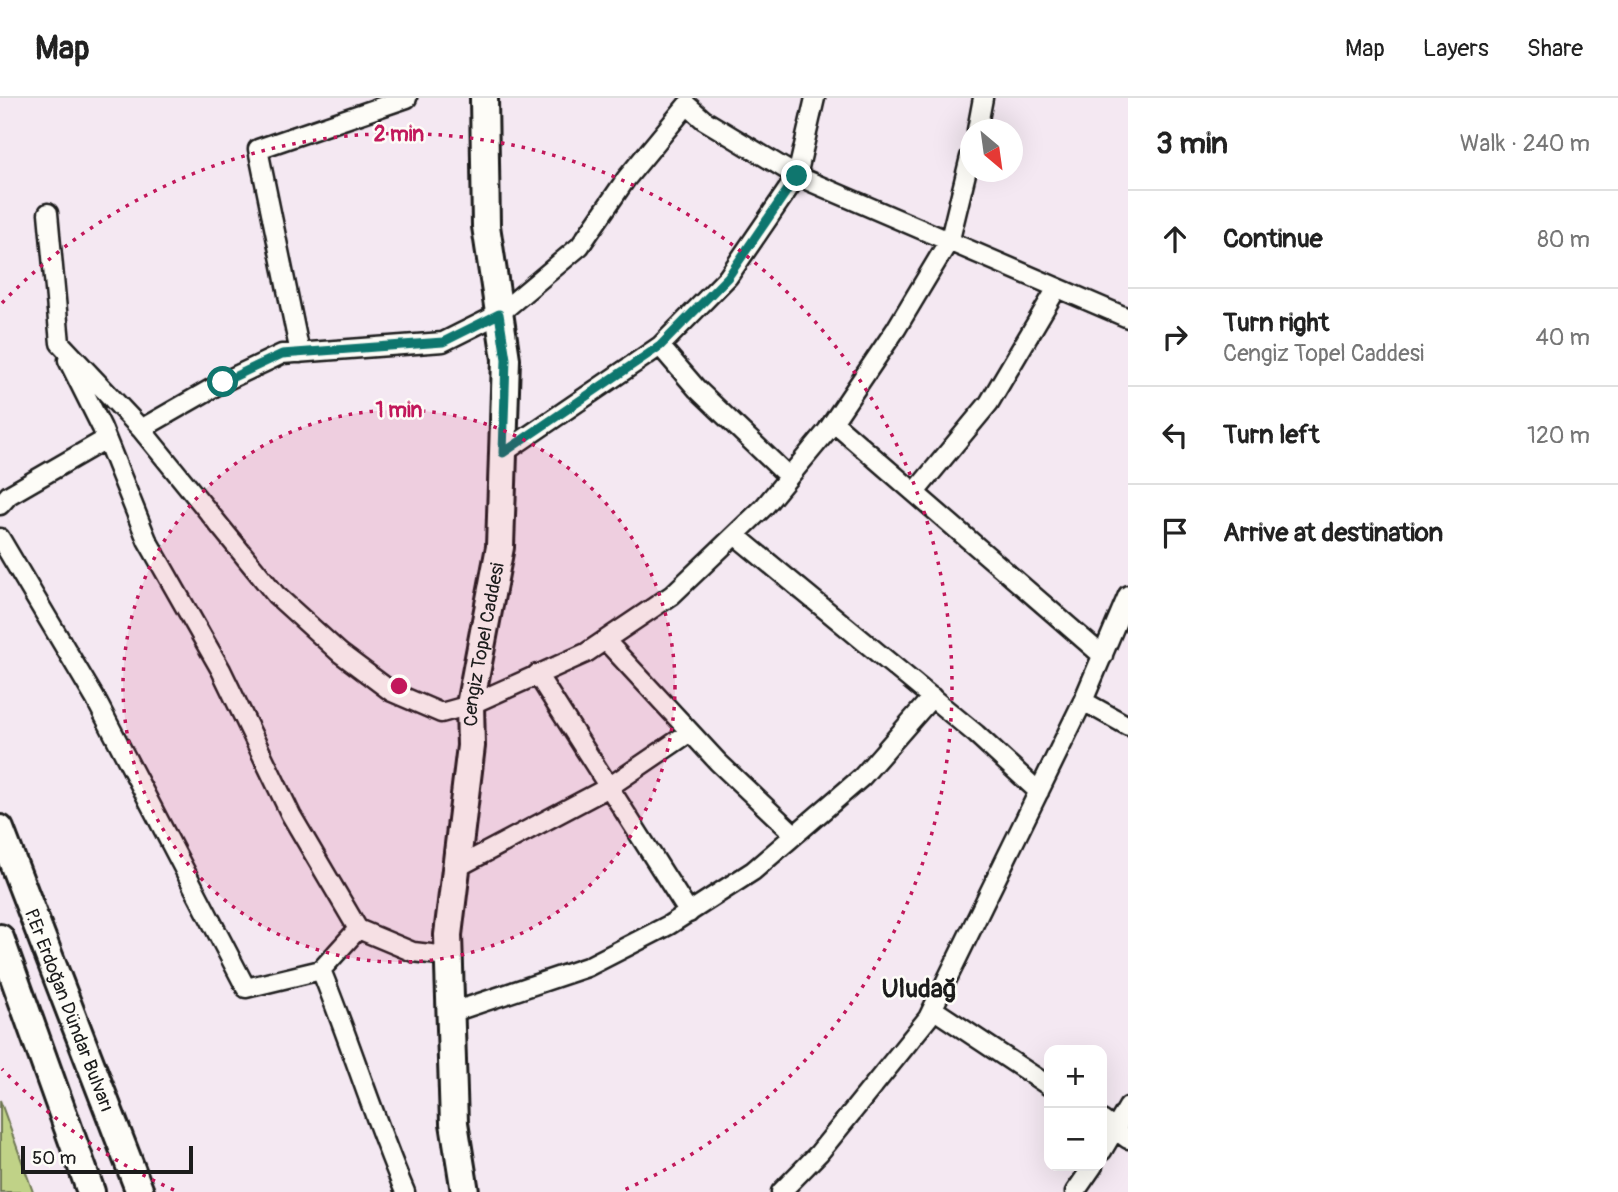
<!DOCTYPE html>
<html lang="en">
<head>
<meta charset="utf-8">
<style>
	body { margin:0; font-family:Pangolin,sans-serif; background:#f6f6f6; color:#222 }
	.controls { position:absolute; right:21px; bottom:21px; display:grid; overflow:hidden; border-radius:14px; box-shadow:0 7px 28px #0002 }
	.controls button { width:63px; height:63px; display:grid; place-items:center; padding:0; border:0; border-bottom:2px solid #e0e0e0; background:#fff; color:#222; font:35px sans-serif }
	.compass { position:absolute; left:960px; top:21px; width:63px; height:63px; border-radius:50%; background:#fff; box-shadow:0 7px 28px #0002; rotate:151deg }
	.scale { position:absolute; left:21px; bottom:18px; width:172px; box-sizing:border-box; padding-left:7px; border:4px solid #1c1c1c; border-top:0; font-size:19px; line-height:24px; white-space:nowrap; color:#1c1c1c; -webkit-text-stroke:5px #fdfcf7; paint-order:stroke }
	.stop { position:absolute; width:21px; height:21px; margin:-16px; border:5px solid #0f766e; border-radius:50%; background:#fff }
	.stop.end { background:#0f766e; border-color:#fff; box-shadow:0 2px 7px #0008 }
	.list { margin:0; padding:0; list-style:none }
	h2 { display:flex; justify-content:space-between; align-items:center; height:91px; margin:0; padding:0 28px; font-size:30px }
	h2 small { font-size:23px; font-weight:400; color:#767676 }
	.list li { display:grid; grid-template-columns:46px 1fr auto; gap:21px; align-items:center; box-sizing:border-box; height:98px; padding:0 28px; border-top:2px solid #e0e0e0 }
	.list b { display:block; font-size:26px; white-space:nowrap }
	.list p { margin:0; font-size:23px; white-space:nowrap; color:#767676 }
	.list em { font-size:23px; font-style:normal; color:#767676 }
	.icon { flex:none; width:38px; height:38px; fill:none; stroke:currentColor; stroke-width:2; stroke-linecap:round; stroke-linejoin:round }
	.map { position:relative; flex:none; width:1128px; height:1094px; overflow:hidden }
	header { display:flex; align-items:center; gap:42px; box-sizing:border-box; height:98px; padding:0 35px; background:#fff; border-bottom:2px solid #e0e0e0 }
	header strong { font-size:33px }
	nav { display:flex; gap:38px; margin-inline-start:auto; font-size:24px }
	main { display:flex }
	aside { flex:1; background:#fff }
	.map>svg:first-child { display:block }
	.green { fill:#c0d287; stroke:#6e7752; stroke-width:2 }
	.lines { fill:none; stroke-linecap:round; stroke-linejoin:round }
	.street-casing { stroke:#1c1c1c; stroke-width:23 }
	.secondary-casing { stroke:#1c1c1c; stroke-width:32 }
	.street { stroke:#fdfcf7; stroke-width:18 }
	.secondary { stroke:#fdfcf7; stroke-width:26 }
	.route { stroke:#0f766e; stroke-width:9 }
	.ring { fill:none; stroke:#c2185b; stroke-width:3.5; stroke-dasharray:3.5 7 }
	.labels { text-anchor:middle; stroke-width:5; stroke-linejoin:round; paint-order:stroke }
	.street-label { font-size:19px; fill:#1c1c1c; stroke:#fdfcf7 }
	.district-label { font-size:26px; font-weight:bold; fill:#1c1c1c; stroke:#fdfcf7 }
	.centre { fill:#c2185b; stroke:#fdfcf7; stroke-width:3.5 }
	.ring-label { font-size:21px; text-anchor:middle; font-weight:bold; fill:#c2185b; stroke:#fdfcf7; stroke-width:5; stroke-linejoin:round; paint-order:stroke }
</style>
</head>
<body>
<header>
<strong>Map</strong>
<nav><a>Map</a><a>Layers</a><a>Share</a></nav>
</header>
<main>
<div class="map">
<svg width="1128" height="1094" viewBox="0 0 1128 1094">
	<rect width="100%" height="100%" fill="#f4e8f2"/>
	<filter id="ink" filterUnits="userSpaceOnUse"><feTurbulence type="fractalNoise" baseFrequency=".0143" numOctaves="2"/><feDisplacementMap in="SourceGraphic" scale="14" xChannelSelector="R" yChannelSelector="G"/><feConvolveMatrix kernelMatrix="1 2 1 2 8 2 1 2 1" color-interpolation-filters="sRGB"/></filter>
	<g filter="url(#ink)">
		<!-- green -->
		<path class="green" d="M0 1002 33 1094H0Z"/>
		<g class="lines">
			<!-- street casing -->
			<g class="street-casing">
				<path id="street" d="M977 32 983 0
					M48 115 60 245 141 331 276 497 340 555 392 594 441 615 470 607 586 555 672 497 764 409 827 333 896 231 950 141 970 59
					M660 248 697 291 789 379
					M300 255 258 51 407 0
					M68 262 102 330 147 442 221 572 291 717 358 831 413 854 448 858
					M833 324 1103 558
					M141 331 223 284 282 256 443 244 499 216 580 148 626 81 687 7 704 22 797 78 1128 220
					M503 355 660 248 728 179 797 78 815 0
					M916 393 989 305 1057 190
					M0 407 9 397 106 341
					M735 437 976 636 1039 694
					M0 440 96 602 246 890 321 872 358 831
					M605 542 718 664 794 736
					M537 576 689 815
					M1083 603 1128 628
					M456 770 609 689 690 634
					M321 872C351 946 374 1021 405 1094
					M933 911 1049 988
					M450 915 587 869 669 827 753 773 862 679 932 599
					M1102 1022 1128 1041
					M1102 1053 1128 1009
					M781 1094 819 1055 928 920 1083 603 1128 497
					M1075 1094 1093 1068"/>
			</g>
			<!-- secondary casing -->
			<g class="secondary-casing">
				<g id="secondary">
					<path id="s1" d="M0 731 140 1094"/>
					<path d="M0 840 91 1094"/>
					<path id="s2" d="M465 1094 454 1025 448 837 471 648 470 607 500 449 506 261 486 128 484 0"/>
				</g>
			</g>
			<!-- street -->
			<use href="#street" class="street"/>
			<!-- secondary -->
			<use href="#secondary" class="secondary"/>
		</g>
	</g>
	<g class="lines" filter="url(#ink)">
		<!-- route -->
		<path class="route" d="M223 284 282 256 443 244 499 216 506 261 503 355 660 248 728 179 797 78"/>
	</g>
	<!-- distance rings -->
	<circle cx="399" cy="588" r="276" fill="#c2185b" fill-opacity=".12"/>
	<g class="ring">
		<circle cx="399" cy="588" r="276"/>
		<path d="M174 1092A552 552 0 0 1 2 971M2 205A552 552 0 1 1 624 1092"/>
	</g>
	<g class="labels">
		<!-- street labels -->
		<g class="street-label">
			<text dy="7" stroke="none"><textPath href="#s2" startOffset="551">Cengiz Topel Caddesi</textPath></text>
			<text dy="7" stroke="none"><textPath href="#s1" startOffset="194">P.Er Erdoğan Dündar Bulvarı</textPath></text>
		</g>
		<!-- district labels -->
		<g class="district-label">
			<text x="919" y="899">Uludağ</text>
		</g>
	</g>
	<circle cx="399" cy="588" r="10" class="centre"/>
	<g class="ring-label">
		<text x="399" y="43">2 min</text>
		<text x="399" y="319">1 min</text>
	</g>
</svg>
<div class="controls">
<button>+</button>
<button>−</button>
</div>
<svg class="compass" viewBox="-18 -18 36 36"><path d="M0-13l5 13h-10z" fill="#e53935"/><path d="M0 13l5-13h-10z" fill="#767676"/></svg>
<div class="scale">50 m</div>
<div class="stop" style="left:223px;top:284px"></div>
<div class="stop end" style="left:797px;top:78px"></div>
</div>
<aside>
<h2>3 min<small>Walk · 240 m</small></h2>
<ul class="list">
<li><svg class="icon" aria-label="ahead" viewBox="0 0 24 24"><path d="M12 20V5M6 11l6-6 6 6"/></svg><div><b>Continue</b></div><em>80 m</em></li>
<li><svg class="icon" aria-label="right" viewBox="0 0 24 24"><path d="M7 20v-9h11M14 6l5 5-5 5"/></svg><div><b>Turn right</b><p>Cengiz Topel Caddesi</p></div><em>40 m</em></li>
<li><svg class="icon" aria-label="left" viewBox="0 0 24 24"><path d="M17 20v-9H6M10 6l-5 5 5 5"/></svg><div><b>Turn left</b></div><em>120 m</em></li>
<li><svg class="icon" aria-label="arrive" viewBox="0 0 24 24"><path d="M6 21V4h12l-3 4 3 4H6"/></svg><div><b>Arrive at destination</b></div></li>
</ul>
</aside>
</main>
</body>
</html>
